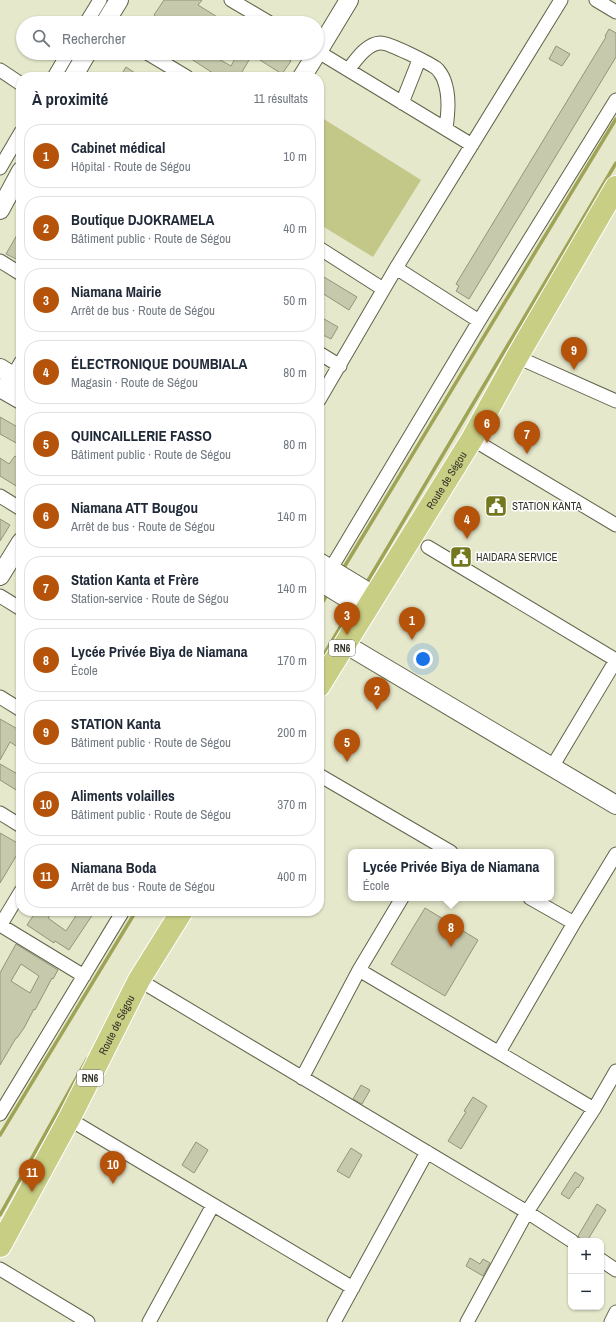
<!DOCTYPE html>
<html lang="fr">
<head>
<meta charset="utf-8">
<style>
	body { margin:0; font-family:"Archivo Narrow",sans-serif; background:#f2f2f3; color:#1f2937 }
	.controls { position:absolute; right:12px; bottom:12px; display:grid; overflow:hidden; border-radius:8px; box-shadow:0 1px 3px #0004 }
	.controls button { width:36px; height:36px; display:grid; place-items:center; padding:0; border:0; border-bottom:1px solid #e0e1e3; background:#fff; color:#1f2937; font:20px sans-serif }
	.you { position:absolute; left:423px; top:659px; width:14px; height:14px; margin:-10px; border:3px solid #fff; border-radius:50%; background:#1a73e8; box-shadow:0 0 0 6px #1a73e833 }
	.badge { display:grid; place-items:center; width:26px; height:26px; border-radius:50%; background:#b45309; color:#fff; font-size:13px; font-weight:700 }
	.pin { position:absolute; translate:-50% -33px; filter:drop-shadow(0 1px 2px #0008) }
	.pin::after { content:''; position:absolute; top:21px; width:14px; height:12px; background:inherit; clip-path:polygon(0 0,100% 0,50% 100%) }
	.popup { position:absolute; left:348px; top:849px; width:206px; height:52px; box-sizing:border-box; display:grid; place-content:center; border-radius:8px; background:#fff; filter:drop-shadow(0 1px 3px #0005); font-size:13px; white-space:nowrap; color:#747a83 }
	.popup b { font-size:15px; color:#1f2937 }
	.popup::after { content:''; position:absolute; left:50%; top:100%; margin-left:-8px; border:8px solid transparent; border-top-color:#fff }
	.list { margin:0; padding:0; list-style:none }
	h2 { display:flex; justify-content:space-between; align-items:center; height:52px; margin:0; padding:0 16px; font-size:17px }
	h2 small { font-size:13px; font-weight:400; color:#747a83 }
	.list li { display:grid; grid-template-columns:26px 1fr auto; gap:12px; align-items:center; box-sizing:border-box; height:64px; margin:0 8px 8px; padding:0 8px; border:1px solid #e0e1e3; border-radius:16px }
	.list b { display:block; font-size:15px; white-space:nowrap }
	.list p { margin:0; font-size:13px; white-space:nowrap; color:#747a83 }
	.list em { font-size:13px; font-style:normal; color:#747a83 }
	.icon { flex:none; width:22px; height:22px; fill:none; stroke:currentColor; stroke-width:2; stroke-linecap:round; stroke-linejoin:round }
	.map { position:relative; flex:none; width:616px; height:1322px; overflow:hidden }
	.search { position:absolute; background:#fff; box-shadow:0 1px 3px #0004; left:16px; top:16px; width:308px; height:44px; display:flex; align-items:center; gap:10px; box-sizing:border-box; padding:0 14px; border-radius:22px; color:#747a83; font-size:15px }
	.panel { position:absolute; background:#fff; box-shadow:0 1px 3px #0004; left:16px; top:72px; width:308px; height:844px; border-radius:16px }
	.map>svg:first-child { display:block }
	.green { fill:#c3c889 }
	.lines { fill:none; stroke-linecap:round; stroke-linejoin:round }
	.stream { stroke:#9ea355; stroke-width:3.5 }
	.building { fill:#c6c9ac; stroke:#93957a; fill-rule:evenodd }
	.street-casing { stroke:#61634a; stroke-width:15 }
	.secondary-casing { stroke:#61634a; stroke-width:20 }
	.highway-casing { stroke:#fff; stroke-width:24 }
	.street { stroke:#fff; stroke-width:13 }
	.secondary { stroke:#fff; stroke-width:18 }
	.highway { stroke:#c9ce85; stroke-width:22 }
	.labels { text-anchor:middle; stroke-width:3; stroke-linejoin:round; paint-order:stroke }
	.shield { fill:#fff; stroke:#717269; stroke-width:1 }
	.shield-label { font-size:10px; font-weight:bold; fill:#343529 }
	.street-label { font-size:11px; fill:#343529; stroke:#fff }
	.poi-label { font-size:11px; fill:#343529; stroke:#fff; text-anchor:start }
</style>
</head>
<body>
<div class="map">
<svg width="616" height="1322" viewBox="0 0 616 1322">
	<rect width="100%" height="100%" fill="#e5e8cb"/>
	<!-- green -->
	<path class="green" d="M319 116 421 180 373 257 319 224Z"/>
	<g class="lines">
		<!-- stream -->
		<path class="stream" d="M343 569 616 119
			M366 584 616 163
			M319 608 325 598
			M319 663 348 614
			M0 1135 136 911
			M0 1215 87 1059"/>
	</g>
	<!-- building -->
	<path class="building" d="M164 0H202L198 5 227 23H198L190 18 187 23H151L155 15H154Z
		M609 29 616 33V57L469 299 456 291 459 286 456 284 606 37 605 36Z
		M556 46 570 54 562 66 549 59Z
		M182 53H208L231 66 238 53H278L291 61 282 74 252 55 239 77H219Z
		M126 67 141 77H120Z
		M21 228V255L18 260 6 254Z
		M319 274 357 297 349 310 319 291Z
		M319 316 338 327 331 339 319 333Z
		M0 417 21 429V439L18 444 0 434Z
		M15 456 21 460V489L0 476V458L9 464Z
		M0 519 10 525 0 541Z
		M0 719 21 731V749L10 742 0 760Z
		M0 764 21 776V793L0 780Z
		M0 833 21 845V848L0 883Z
		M425 908 478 940 445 996 391 964Z
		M24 911H53L48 918 66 931 79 911H95L69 950 55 941 54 943 27 925 33 916Z
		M16 944 58 970 53 979 52 978 35 1010 34 1009 24 1028 17 1038H16L0 1065V973ZM21 964 39 976 30 993 11 981Z
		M361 1085 370 1090 362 1104 353 1099Z
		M473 1097 487 1106 461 1149 448 1141 466 1112 464 1111Z
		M196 1142 208 1150 194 1173 182 1165Z
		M351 1148 362 1155 349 1178 337 1171Z
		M575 1172 584 1178 578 1188 577 1187 569 1199 561 1194Z
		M597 1204 606 1210 587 1241H583L578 1236Z
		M470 1258 480 1264 483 1259 490 1263 483 1276 466 1266Z"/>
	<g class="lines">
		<!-- street casing -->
		<g class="street-casing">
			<path id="street" d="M231 0 270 23
				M596 0 616 12
				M86 23 100 0
				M317 51 472 145
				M147 53 187 77
				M0 70 21 84
				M348 70C356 60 366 44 380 43 388 42 429 63 436 68 439 70 443 77 444 80 450 96 448 113 446 129
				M54 77 68 53
				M402 103 419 60
				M0 168 21 132
				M319 248 383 289
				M0 261 21 274
				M396 268 479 321
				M319 353 340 366
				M517 357 616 401
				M13 376 21 362
				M319 400 396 268 561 0
				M472 439 616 525
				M0 496 21 509
				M428 547 616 660
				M327 575 479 321 616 100
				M0 596 21 609
				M0 697 21 710
				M552 767 616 660
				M319 775 451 852
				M0 813 21 826
				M530 898 574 923
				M0 925 84 976
				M0 926 21 891
				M359 970 594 1109
				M139 980 527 1212 572 1241
				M499 1052 574 923 616 854
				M302 1078 359 970 402 898
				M0 1114 123 911
				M69 1119 353 1288
				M601 1260 616 1270
				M0 1269 88 1322
				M149 1322 213 1205
				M334 1322 427 1152
				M467 1322 527 1212 594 1109 616 1071
				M611 1322 616 1312"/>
		</g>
		<!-- secondary casing -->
		<g class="secondary-casing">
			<path id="secondary" d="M105 23 119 0
				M317 53 349 0
				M73 77 87 53
				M302 77 317 53
				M0 210 21 171
				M0 368 21 381
				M0 388 21 400
				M319 562 375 596
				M0 576 21 542
				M319 581 366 610
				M345 644 616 805"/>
		</g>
		<!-- highway casing -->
		<g class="highway-casing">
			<g id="highway">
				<path id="s1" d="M319 686 472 439 517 357 616 187"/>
				<path id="s2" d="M0 1246 69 1119 139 980 182 911"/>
			</g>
		</g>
		<!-- street -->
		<use href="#street" class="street"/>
		<!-- secondary -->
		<use href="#secondary" class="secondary"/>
		<!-- highway -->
		<use href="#highway" class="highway"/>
	</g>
	<!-- icons -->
	<defs>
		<g id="civic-square" transform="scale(1.15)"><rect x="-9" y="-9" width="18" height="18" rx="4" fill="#73771e" stroke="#fff"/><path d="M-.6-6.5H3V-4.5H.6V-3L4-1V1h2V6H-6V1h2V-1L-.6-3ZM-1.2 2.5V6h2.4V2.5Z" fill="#fff"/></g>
	</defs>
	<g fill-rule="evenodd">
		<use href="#civic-square" x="496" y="506"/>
		<use href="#civic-square" x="461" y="557"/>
	</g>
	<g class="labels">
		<!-- shield labels -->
		<g class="shield">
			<rect x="329" y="640" width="26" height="16" rx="3"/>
			<rect x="77" y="1070" width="26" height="16" rx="3"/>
		</g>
		<g class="shield-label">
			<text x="342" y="652">RN6</text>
			<text x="90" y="1082">RN6</text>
		</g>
		<!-- street labels -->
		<g class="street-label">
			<text dy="4" stroke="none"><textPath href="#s1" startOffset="242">Route de Ségou</textPath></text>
			<text dy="4" stroke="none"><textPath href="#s2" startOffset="250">Route de Ségou</textPath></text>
		</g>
		<!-- poi labels -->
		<g class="poi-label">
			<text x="512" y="510">STATION KANTA</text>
			<text x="476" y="561">HAIDARA SERVICE</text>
		</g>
	</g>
</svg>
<div class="controls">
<button>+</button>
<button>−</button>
</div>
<div class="you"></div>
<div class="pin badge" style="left:412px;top:640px">1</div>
<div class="pin badge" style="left:377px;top:710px">2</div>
<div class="pin badge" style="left:347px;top:635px">3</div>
<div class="pin badge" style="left:467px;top:539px">4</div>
<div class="pin badge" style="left:347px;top:762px">5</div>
<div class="pin badge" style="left:487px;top:443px">6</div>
<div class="pin badge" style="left:527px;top:454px">7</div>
<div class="pin badge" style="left:451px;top:947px">8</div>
<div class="popup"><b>Lycée Privée Biya de Niamana</b>École</div>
<div class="pin badge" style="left:574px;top:370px">9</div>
<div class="pin badge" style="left:113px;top:1184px">10</div>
<div class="pin badge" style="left:32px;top:1192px">11</div>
<div class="search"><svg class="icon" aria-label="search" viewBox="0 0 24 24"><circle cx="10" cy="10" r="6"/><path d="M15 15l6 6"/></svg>Rechercher</div>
<section class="panel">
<h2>À proximité<small>11 résultats</small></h2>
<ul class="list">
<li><span class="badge">1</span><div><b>Cabinet médical</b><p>Hôpital · Route de Ségou</p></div><em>10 m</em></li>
<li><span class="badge">2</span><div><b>Boutique DJOKRAMELA</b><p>Bâtiment public · Route de Ségou</p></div><em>40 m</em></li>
<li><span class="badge">3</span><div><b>Niamana Mairie</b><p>Arrêt de bus · Route de Ségou</p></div><em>50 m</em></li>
<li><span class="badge">4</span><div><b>ÉLECTRONIQUE DOUMBIALA</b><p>Magasin · Route de Ségou</p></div><em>80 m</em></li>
<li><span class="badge">5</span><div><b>QUINCAILLERIE FASSO</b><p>Bâtiment public · Route de Ségou</p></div><em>80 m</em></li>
<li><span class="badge">6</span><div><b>Niamana ATT Bougou</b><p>Arrêt de bus · Route de Ségou</p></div><em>140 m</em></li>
<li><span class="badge">7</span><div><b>Station Kanta et Frère</b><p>Station-service · Route de Ségou</p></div><em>140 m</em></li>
<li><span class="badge">8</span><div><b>Lycée Privée Biya de Niamana</b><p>École</p></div><em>170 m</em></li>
<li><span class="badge">9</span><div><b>STATION Kanta</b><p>Bâtiment public · Route de Ségou</p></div><em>200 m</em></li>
<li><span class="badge">10</span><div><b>Aliments volailles</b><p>Bâtiment public · Route de Ségou</p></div><em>370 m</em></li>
<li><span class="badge">11</span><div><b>Niamana Boda</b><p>Arrêt de bus · Route de Ségou</p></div><em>400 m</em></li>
</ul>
</section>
</div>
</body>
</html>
